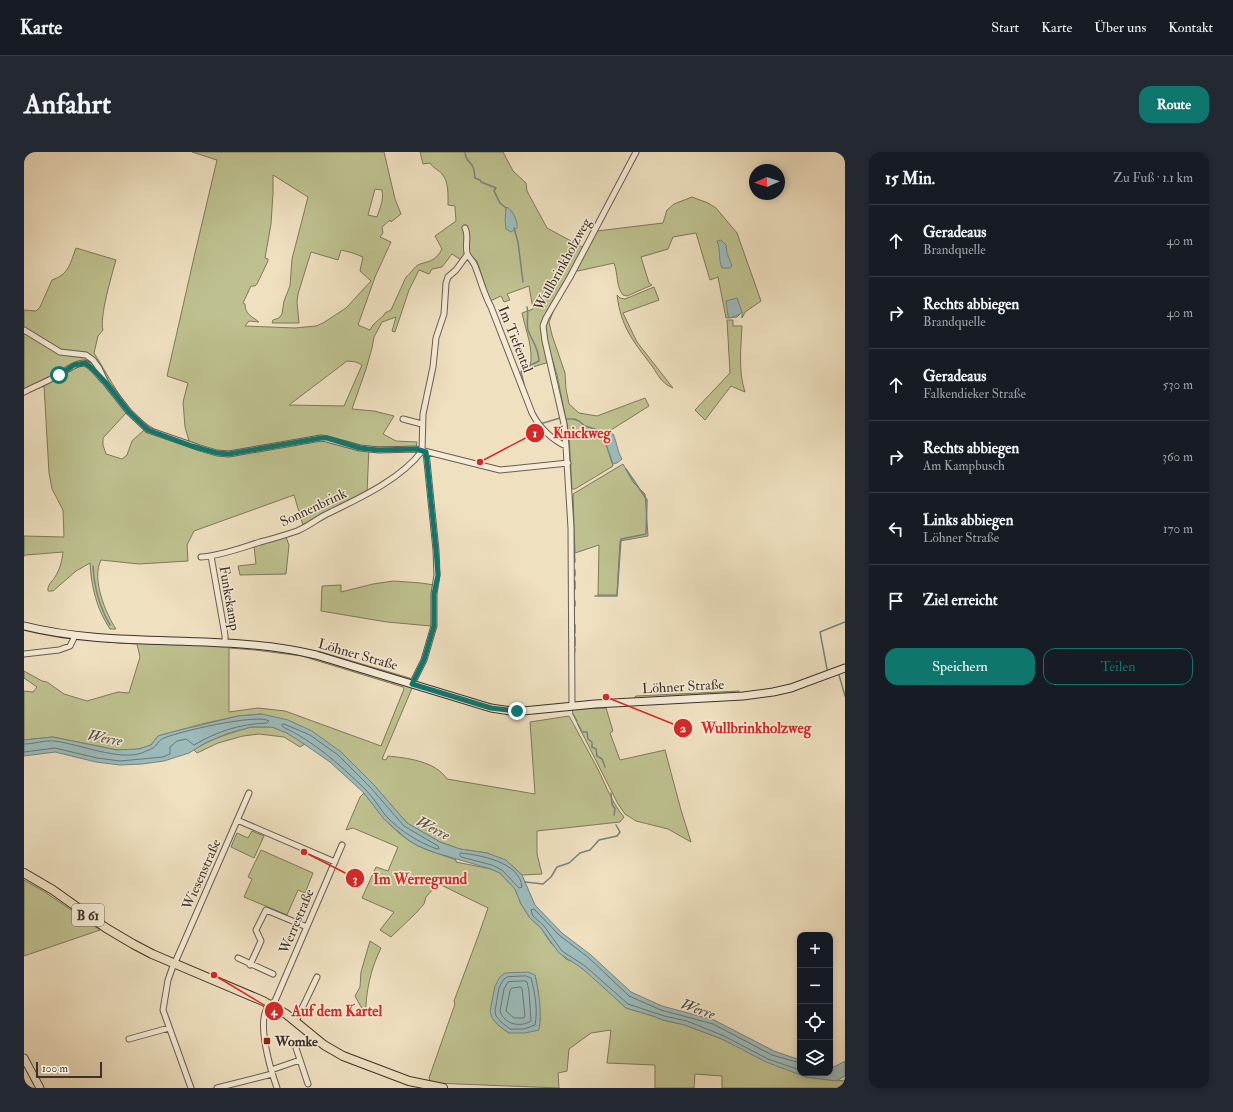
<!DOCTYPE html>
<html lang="de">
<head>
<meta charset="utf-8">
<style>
	body { margin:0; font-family:"IM FELL Double Pica",serif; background:#242831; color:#f1f3f6 }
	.controls { position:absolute; right:12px; bottom:12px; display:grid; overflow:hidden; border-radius:8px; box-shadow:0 2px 6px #0003 }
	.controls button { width:36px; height:36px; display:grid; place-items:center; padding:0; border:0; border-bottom:1px solid #363941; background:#171b24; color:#f1f3f6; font:20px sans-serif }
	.compass { position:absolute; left:725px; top:12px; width:36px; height:36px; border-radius:50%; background:#171b24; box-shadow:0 2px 6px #0003; rotate:267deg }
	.scale { position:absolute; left:12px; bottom:10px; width:66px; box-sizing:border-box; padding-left:4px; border:2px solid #3d302a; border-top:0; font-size:11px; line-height:14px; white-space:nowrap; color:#3d302a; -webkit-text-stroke:3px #f5ebd6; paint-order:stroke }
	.stop { position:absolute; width:12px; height:12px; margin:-9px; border:3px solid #0f766e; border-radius:50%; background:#fff }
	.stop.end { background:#0f766e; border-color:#fff; box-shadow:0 1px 4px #0008 }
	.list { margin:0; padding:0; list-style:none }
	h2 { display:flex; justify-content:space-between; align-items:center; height:52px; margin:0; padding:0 16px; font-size:17px }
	h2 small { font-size:13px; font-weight:400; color:#9ea1a6 }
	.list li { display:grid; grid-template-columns:26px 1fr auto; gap:12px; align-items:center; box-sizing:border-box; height:72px; padding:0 16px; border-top:1px solid #363941 }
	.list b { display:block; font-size:15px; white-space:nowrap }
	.list p { margin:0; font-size:13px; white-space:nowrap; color:#9ea1a6 }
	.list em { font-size:13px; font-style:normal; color:#9ea1a6 }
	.actions { display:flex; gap:8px; padding:12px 16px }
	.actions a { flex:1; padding:9px 0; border:1px solid #0f766e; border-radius:12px; text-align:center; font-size:14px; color:#0f766e }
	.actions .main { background:#0f766e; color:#fff }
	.icon { flex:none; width:22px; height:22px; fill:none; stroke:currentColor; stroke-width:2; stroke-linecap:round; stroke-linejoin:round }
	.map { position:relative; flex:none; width:821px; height:936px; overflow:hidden; border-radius:12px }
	header { display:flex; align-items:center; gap:24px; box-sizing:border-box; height:56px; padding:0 20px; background:#171b24; border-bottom:1px solid #363941 }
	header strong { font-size:19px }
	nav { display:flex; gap:22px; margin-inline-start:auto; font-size:14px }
	.intro { display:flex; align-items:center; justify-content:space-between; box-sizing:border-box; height:96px; padding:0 24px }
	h1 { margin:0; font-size:28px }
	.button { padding:10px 18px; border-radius:12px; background:#0f766e; color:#fff; font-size:14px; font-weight:700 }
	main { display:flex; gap:24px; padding:0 24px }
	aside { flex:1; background:#171b24; border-radius:12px; box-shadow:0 2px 6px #0003 }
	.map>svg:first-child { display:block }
	.green { fill:#bec18f; stroke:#7e785c; fill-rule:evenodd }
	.water { fill:#9cbbbb; stroke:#768381 }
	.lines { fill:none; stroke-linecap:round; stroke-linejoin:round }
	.shore { stroke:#6c7672; stroke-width:1 }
	.stream { stroke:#768381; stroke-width:1.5 }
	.street-casing { stroke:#6a5c50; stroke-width:7 }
	.secondary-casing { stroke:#3d302a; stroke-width:9 }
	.primary-casing { stroke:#3d302a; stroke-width:10 }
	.street { stroke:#f5ebd6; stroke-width:5 }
	.secondary { stroke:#f5ebd6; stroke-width:7 }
	.primary { stroke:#efe0c0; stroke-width:8 }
	.route { stroke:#0f766e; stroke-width:5 }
	.poi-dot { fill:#8f2418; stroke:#f5ebd6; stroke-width:1.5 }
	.labels { text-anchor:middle; stroke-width:3; stroke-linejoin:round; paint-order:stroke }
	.shield { fill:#f5ebd6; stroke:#74685e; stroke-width:1 }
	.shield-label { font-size:13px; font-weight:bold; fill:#3d302a }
	.street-label { font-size:14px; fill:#3d302a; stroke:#f5ebd6 }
	.poi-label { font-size:14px; font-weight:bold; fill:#3d302a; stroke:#f5ebd6; text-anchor:start }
	.water-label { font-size:15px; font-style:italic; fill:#504c47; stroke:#f5ebd6 }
	.leader { fill:none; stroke:#d62828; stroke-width:1.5 }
	.callout-dot { fill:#d62828; stroke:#f5ebd6; stroke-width:1.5 }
	.mark-label { font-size:12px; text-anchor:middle; font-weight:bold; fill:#fff }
	.callout-label { font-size:15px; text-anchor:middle; font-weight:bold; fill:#d62828; stroke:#f5ebd6; stroke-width:3; stroke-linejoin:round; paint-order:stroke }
</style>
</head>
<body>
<header>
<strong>Karte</strong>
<nav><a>Start</a><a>Karte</a><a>Über uns</a><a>Kontakt</a></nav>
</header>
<div class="intro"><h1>Anfahrt</h1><a class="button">Route</a></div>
<main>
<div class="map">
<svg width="821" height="936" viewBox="0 0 821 936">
	<rect width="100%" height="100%" fill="#efe0c0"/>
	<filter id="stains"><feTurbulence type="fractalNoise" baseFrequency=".005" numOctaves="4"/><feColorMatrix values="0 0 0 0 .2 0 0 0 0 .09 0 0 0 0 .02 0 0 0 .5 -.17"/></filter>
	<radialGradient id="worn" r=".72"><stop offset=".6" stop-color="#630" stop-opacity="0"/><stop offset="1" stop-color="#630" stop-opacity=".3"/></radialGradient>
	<!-- green -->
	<path class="green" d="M168 0H360L371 47 377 62 367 70 366 68 358 75 359 81 356 85 367 90 351 125 334 173 346 178 349 173 360 163 361 161 367 158 382 125C387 122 390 114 396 112 407 109 412 108 418 97L411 84 432 69 431 54 424 53C424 43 425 30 418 22 415 18 410 17 406 11L399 12 396 0H479L489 19 502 31 503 39 523 76 560 96 519 166 525 210 506 216C510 197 502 180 498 161L509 157 505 134 483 142 486 148 480 150 477 144 466 149 459 137 462 136 453 109 445 101 437 108 428 102 418 115 408 117 405 122 395 118 385 138 371 180 368 179 372 165 358 170 350 185 348 196 342 217 328 257 350 259 370 264 359 282 372 289 393 290 392 295H345L343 341 279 373 270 343 170 379 163 393 164 409 115 412 77 408C67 427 82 462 92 477H86C73 458 67 434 66 411L52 419 29 439H24C23 433 28 430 31 425 36 417 38 409 39 400L2 403 0 404V384L40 385 39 358 28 337 25 321 20 234 0 242V158L12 159 16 155 28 128C45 122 46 112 52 96L92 108C88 122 75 166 79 178L74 184 70 201C97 244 109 279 165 289L161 275 159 250 164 231 143 224 171 101 193 8ZM249 23 284 45 268 107 266 134 260 149 258 162 255 166 249 168 248 171H275L273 150 274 142 287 100 314 108 317 98 329 101 339 105 336 119 347 129 322 156 299 171 292 174 271 176 221 174 225 169 235 170C228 164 221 163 221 152L219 151 227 134H231L233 132 244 109V107L241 106 247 72 249 41ZM351 37 358 38C360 48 356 56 353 65L344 63ZM323 209 332 210 338 213 320 254 265 253ZM103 260 120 278 108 289 103 303 98 307 82 302 79 293V286Z
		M668 45 684 51 692 56 713 81 737 149 721 160 718 166V160L713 165 702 166 694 125 686 128 672 81 649 85 644 97 617 105 625 131 628 133 603 144 599 143C592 135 594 121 590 111L554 119 551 118 573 79 639 71 643 58 650 52Z
		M630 135 635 148 599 161 613 190 649 236C637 231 635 224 628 214 609 189 597 175 593 143L596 146 601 147Z
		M527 160H529L525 170 528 183 541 221 542 237 545 252 555 261 573 264 621 246 625 254 579 283 589 314 551 337H548L545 283 533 223 524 193 521 173Z
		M703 168H709V174H718C717 195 714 219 721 240L707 234 681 268 671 258 706 221Z
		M599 312 609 330 621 342 624 384 596 389 593 443H574L575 393 551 401 549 342Z
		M262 385 265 393 262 422 216 423 214 414 232 412 230 394Z
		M369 429 397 431 410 433 407 474 363 470 297 459 298 434 317 433V440L349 432Z
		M82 489 204 494 272 501 389 534 358 607 362 608 364 604C383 606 411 609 423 627L511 642 506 570 545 564C553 579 561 593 569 608 580 627 586 649 600 665L596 670 513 679V702L518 722 498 723 490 715 463 701 436 697 416 690 383 671 349 632 238 562 214 564 178 572 134 584 127 593 115 597 93 598 29 585 0 588V539L9 540 13 535 0 526V519L18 529 23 530 40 542 63 549 94 540 105 541 116 505 113 492 82 490ZM205 496 231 498 278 504 379 535 380 537 357 594 261 559 234 556 205 560Z
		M294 499 389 527 384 528 295 501Z
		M715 539 716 541 611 547 610 546 612 544Z
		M582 556 589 579 586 581 596 608 641 598 657 658 667 690 644 677 612 669 601 662 594 652 556 577 549 562 548 557Z
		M227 575H248L263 581 281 592 276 595 260 585 235 582 219 584 194 591 173 601 170 598C188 586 207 581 227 575Z
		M340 641C355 661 371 682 394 694 406 700 420 703 432 708V710L467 717 476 721 491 737 497 752 506 766 517 776 526 790 542 807 551 811 568 824 602 856 629 864 639 868 661 873 698 887 782 925 821 929V936H698V924L671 922 670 936H631V913L583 911 587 878 567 881 545 897 543 919 534 921 535 936 409 931 406 929 405 926 431 852 430 849 455 782 464 756 411 730 410 736 402 745 400 752 392 761 367 785 356 778 370 760 338 746 352 715 364 719 374 695 329 676 322 678 336 645ZM511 823 514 838 516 868 485 881 475 874 468 866Z
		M228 679 240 684 230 706 207 695 213 681 224 686Z
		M237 698 289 721 281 741 274 738 263 763 220 745 228 727 224 725Z
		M0 728 21 740 76 778 0 804Z
		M346 789 357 796C347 816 341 841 342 864L331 844 336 835 337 820Z"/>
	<!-- water -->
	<path class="water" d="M483 55C489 59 494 69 493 76L487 80 482 77 481 68 482 56Z
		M697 88 702 93 703 101 708 114 706 116H698C694 107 697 98 693 89Z
		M713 146 718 160 716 162 706 166 704 164 702 149Z
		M585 280 589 282C593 290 593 299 598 307L593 311 589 312 580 286 582 281Z
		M238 562 264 568 288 579 317 600 349 632 383 671 416 690 436 697 463 701 482 708 498 723 511 753 538 781 567 803 607 840 638 854 690 868 750 899 776 908V921H806V914L810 915 821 909V924L812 929 782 925 742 910 698 887 661 873 639 868 629 864 602 856 559 817 535 801 517 776 506 766 497 752 491 737 476 721 467 717 412 701 394 694 383 687 360 667 340 641 306 610 280 592 263 581 248 575H227L202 582 181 591 165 601 140 609 118 612 96 613 72 610 31 600 0 604V588L29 585 93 598 115 597 127 593 134 584 148 580 214 564Z
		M504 820 511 823C515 841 518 860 515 878L501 881H485L475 874 468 866 466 859 471 834 476 825 481 821Z"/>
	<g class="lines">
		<!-- shore -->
		<path class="shore" d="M260 572 286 583 314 603 346 635 380 674 414 694 415 697H413C394 690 376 679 362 664 355 655 349 645 341 637 317 614 290 589 259 575L258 573Z
			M0 592C10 592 21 588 30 589 56 592 94 609 118 601 121 599 126 598 129 596 133 594 134 589 138 587 151 580 235 561 245 569L243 571C216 572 194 579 170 593L162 587 153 589 146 595V602L139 605 96 609 73 606 31 596 0 600
			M437 701C456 703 496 710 498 735L495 736 478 718 468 713 437 705 436 703Z
			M502 824 507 826C511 841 514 859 511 873L500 877H486L477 870 472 864 471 859 475 836 479 828 483 825Z
			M501 829 503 830 505 839 507 869C496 876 480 872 476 859L480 837 484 830Z
			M488 836 496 835 498 836 501 864 500 866H490L482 859 486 839Z
			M776 911 748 903 689 872 637 858 605 844 565 806 535 783 510 757 507 758 509 764 520 774 538 799 561 814 604 852 640 864 663 869 700 884 744 907 776 918"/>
		<!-- stream -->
		<path class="stream" d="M441 0C441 8 446 9 449 15 451 19 450 22 451 26L456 28 457 30 472 36 470 39 476 51 482 56
			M490 76 494 90 499 130
			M500 232 497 220 499 217 515 209C514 193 508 190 504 178 502 170 505 163 503 155
			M516 272 536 266
			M547 337 544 281 542 267H550L555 269 561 274 577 279 582 284
			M548 345 549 365
			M549 379 551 410
			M69 414C70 435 75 454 86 473
			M551 418V424
			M551 429V437
			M571 444H593L597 387 622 382 623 348 602 317
			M551 454V449
			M551 481V473
			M551 485V494
			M550 504 551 497
			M550 510V517
			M803 517 796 480 821 470
			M815 523 821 544
			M549 562 553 569
			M554 572 558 580H563L564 587 568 590V595L572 597 573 604 578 607 581 615
			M587 641 588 652 591 657 590 663
			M501 730 519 732 527 725 533 715 545 711 556 701 566 698 575 688 593 684 596 680 592 673"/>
		<!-- street casing -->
		<g class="street-casing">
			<path id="street" d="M441 76C445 83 441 92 443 101 444 105 449 109 451 114 457 129 459 140 467 155L508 261C515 275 528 288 542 294
				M0 178 36 200 62 203 69 208 75 216 82 231 105 260 124 278 133 281 176 296 193 301 205 302 297 286 303 287 336 296 355 298 392 297 476 318 544 311
				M0 240C11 234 23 230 34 223 42 219 50 211 60 211 67 212 74 223 79 228
				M379 267 398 272
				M398 299 399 262 409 215 412 186 420 162 422 131 424 125 432 118 443 103
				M187 404 201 483V491
				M177 405C196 404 217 396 236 390 248 387 261 383 273 379 285 374 294 366 305 361 336 346 377 327 398 299
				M0 502 35 498 46 494 51 484
				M388 532 400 508 407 484 410 474V442L413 423 412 398 402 300
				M548 554 547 376 542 294 540 272 521 189 519 174 522 166 546 125 612 0
				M213 668 311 710
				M214 806 249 822
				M226 813 237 789 232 778 242 758 283 775
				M272 869 293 825
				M105 887 145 876
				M272 896 284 932
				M247 918 276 908
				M167 936 139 858 144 828 149 814 153 806 225 641
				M193 936 248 922
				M253 936C247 919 232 870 244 855 245 853 249 851 251 849L318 693"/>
		</g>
		<!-- secondary casing -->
		<g class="secondary-casing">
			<path id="secondary" d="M0 474C96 498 196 480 292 503L467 556 487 559H499L571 552 719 544 749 540 767 536 821 516
				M0 906 16 936"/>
		</g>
		<!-- primary casing -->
		<g class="primary-casing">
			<path id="primary" d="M0 721 29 738 82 776 109 792 128 802 239 849 262 862 300 893 319 904 385 929 419 936"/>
		</g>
		<!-- street -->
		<use href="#street" class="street"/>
		<!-- secondary -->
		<use href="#secondary" class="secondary"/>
		<!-- primary -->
		<use href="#primary" class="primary"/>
	</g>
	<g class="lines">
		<!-- route -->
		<path class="route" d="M35 223 50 213 61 211 68 216 82 231 105 260 124 278 168 294 193 301 205 302 297 286H303L336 296 354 298 392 297 402 300 412 398 414 423 410 442V474L407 484 400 508 388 532 467 556 493 559"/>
	</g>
	<!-- markers -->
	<rect class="poi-dot" x="239" y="885" width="8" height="8" rx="2"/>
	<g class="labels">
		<!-- shield labels -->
		<rect class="shield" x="48" y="752" width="32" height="22" rx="3"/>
		<g class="shield-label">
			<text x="64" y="768">B 61</text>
		</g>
		<!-- street labels -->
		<g class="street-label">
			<text transform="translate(538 112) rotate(-61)" y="5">Wullbrinkholzweg</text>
			<text transform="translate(492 187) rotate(68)" y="5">Im Tiefental</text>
			<text transform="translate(289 355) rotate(-25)" y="5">Sonnenbrink</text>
			<text transform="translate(206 446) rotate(80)" y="5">Funkekamp</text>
			<text transform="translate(334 502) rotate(16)" y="5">Löhner Straße</text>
			<text transform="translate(659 534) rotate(-3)" y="5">Löhner Straße</text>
			<text transform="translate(177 722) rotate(-66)" y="5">Wiesenstraße</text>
			<text transform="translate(272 769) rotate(-67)" y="5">Werrestraße</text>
		</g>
		<!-- poi labels -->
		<g class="poi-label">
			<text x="251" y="894">Womke</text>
		</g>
		<!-- water labels -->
		<g class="water-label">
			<text transform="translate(81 586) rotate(10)" y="5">Werre</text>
			<text transform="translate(409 676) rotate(27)" y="5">Werre</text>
			<text transform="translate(674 857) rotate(19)" y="5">Werre</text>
		</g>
	</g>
	<!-- callouts -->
	<path class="leader" d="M456 310L511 281M582 545L659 576M280 700L331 726M190 823L250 859"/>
	<g class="callout-dot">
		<circle cx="456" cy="310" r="4"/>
		<circle cx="582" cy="545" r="4"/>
		<circle cx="280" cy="700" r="4"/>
		<circle cx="190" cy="823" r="4"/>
		<circle cx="511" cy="281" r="10"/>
		<circle cx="659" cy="576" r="10"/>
		<circle cx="331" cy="726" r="10"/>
		<circle cx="250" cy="859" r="10"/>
	</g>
	<g class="mark-label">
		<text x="511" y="285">1</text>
		<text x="659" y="580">2</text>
		<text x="331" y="731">3</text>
		<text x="250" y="863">4</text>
	</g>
	<g class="callout-label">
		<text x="558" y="286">Knickweg</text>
		<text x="732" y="581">Wullbrinkholzweg</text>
		<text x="396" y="732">Im Werregrund</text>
		<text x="313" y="864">Auf dem Kartel</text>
	</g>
	<rect width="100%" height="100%" filter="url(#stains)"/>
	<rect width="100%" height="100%" fill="url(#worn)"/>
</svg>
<div class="controls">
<button>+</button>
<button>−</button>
<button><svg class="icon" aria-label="locate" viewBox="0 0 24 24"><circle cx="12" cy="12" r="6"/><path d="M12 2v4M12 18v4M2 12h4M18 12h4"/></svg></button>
<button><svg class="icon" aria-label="layers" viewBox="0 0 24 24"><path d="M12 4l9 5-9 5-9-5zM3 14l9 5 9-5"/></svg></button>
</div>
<svg class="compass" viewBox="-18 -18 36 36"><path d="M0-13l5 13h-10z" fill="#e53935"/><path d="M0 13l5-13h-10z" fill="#9ea1a6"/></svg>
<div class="scale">100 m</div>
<div class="stop" style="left:35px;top:223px"></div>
<div class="stop end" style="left:493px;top:559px"></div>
</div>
<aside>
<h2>15 Min.<small>Zu Fuß · 1.1 km</small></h2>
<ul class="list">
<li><svg class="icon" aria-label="ahead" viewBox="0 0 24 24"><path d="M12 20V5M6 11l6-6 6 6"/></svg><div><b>Geradeaus</b><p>Brandquelle</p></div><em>40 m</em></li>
<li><svg class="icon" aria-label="right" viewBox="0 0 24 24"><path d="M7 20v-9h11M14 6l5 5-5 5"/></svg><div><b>Rechts abbiegen</b><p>Brandquelle</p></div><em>40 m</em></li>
<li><svg class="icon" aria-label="ahead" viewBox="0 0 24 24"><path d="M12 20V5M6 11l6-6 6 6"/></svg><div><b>Geradeaus</b><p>Falkendieker Straße</p></div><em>530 m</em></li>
<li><svg class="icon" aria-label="right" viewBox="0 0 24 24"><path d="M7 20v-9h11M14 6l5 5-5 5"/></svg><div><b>Rechts abbiegen</b><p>Am Kampbusch</p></div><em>360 m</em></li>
<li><svg class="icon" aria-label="left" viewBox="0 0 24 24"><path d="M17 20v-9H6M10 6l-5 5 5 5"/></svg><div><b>Links abbiegen</b><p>Löhner Straße</p></div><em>170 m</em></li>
<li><svg class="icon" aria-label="arrive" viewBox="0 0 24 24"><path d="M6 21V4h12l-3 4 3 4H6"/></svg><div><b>Ziel erreicht</b></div></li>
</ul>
<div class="actions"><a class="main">Speichern</a><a>Teilen</a></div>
</aside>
</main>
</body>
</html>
